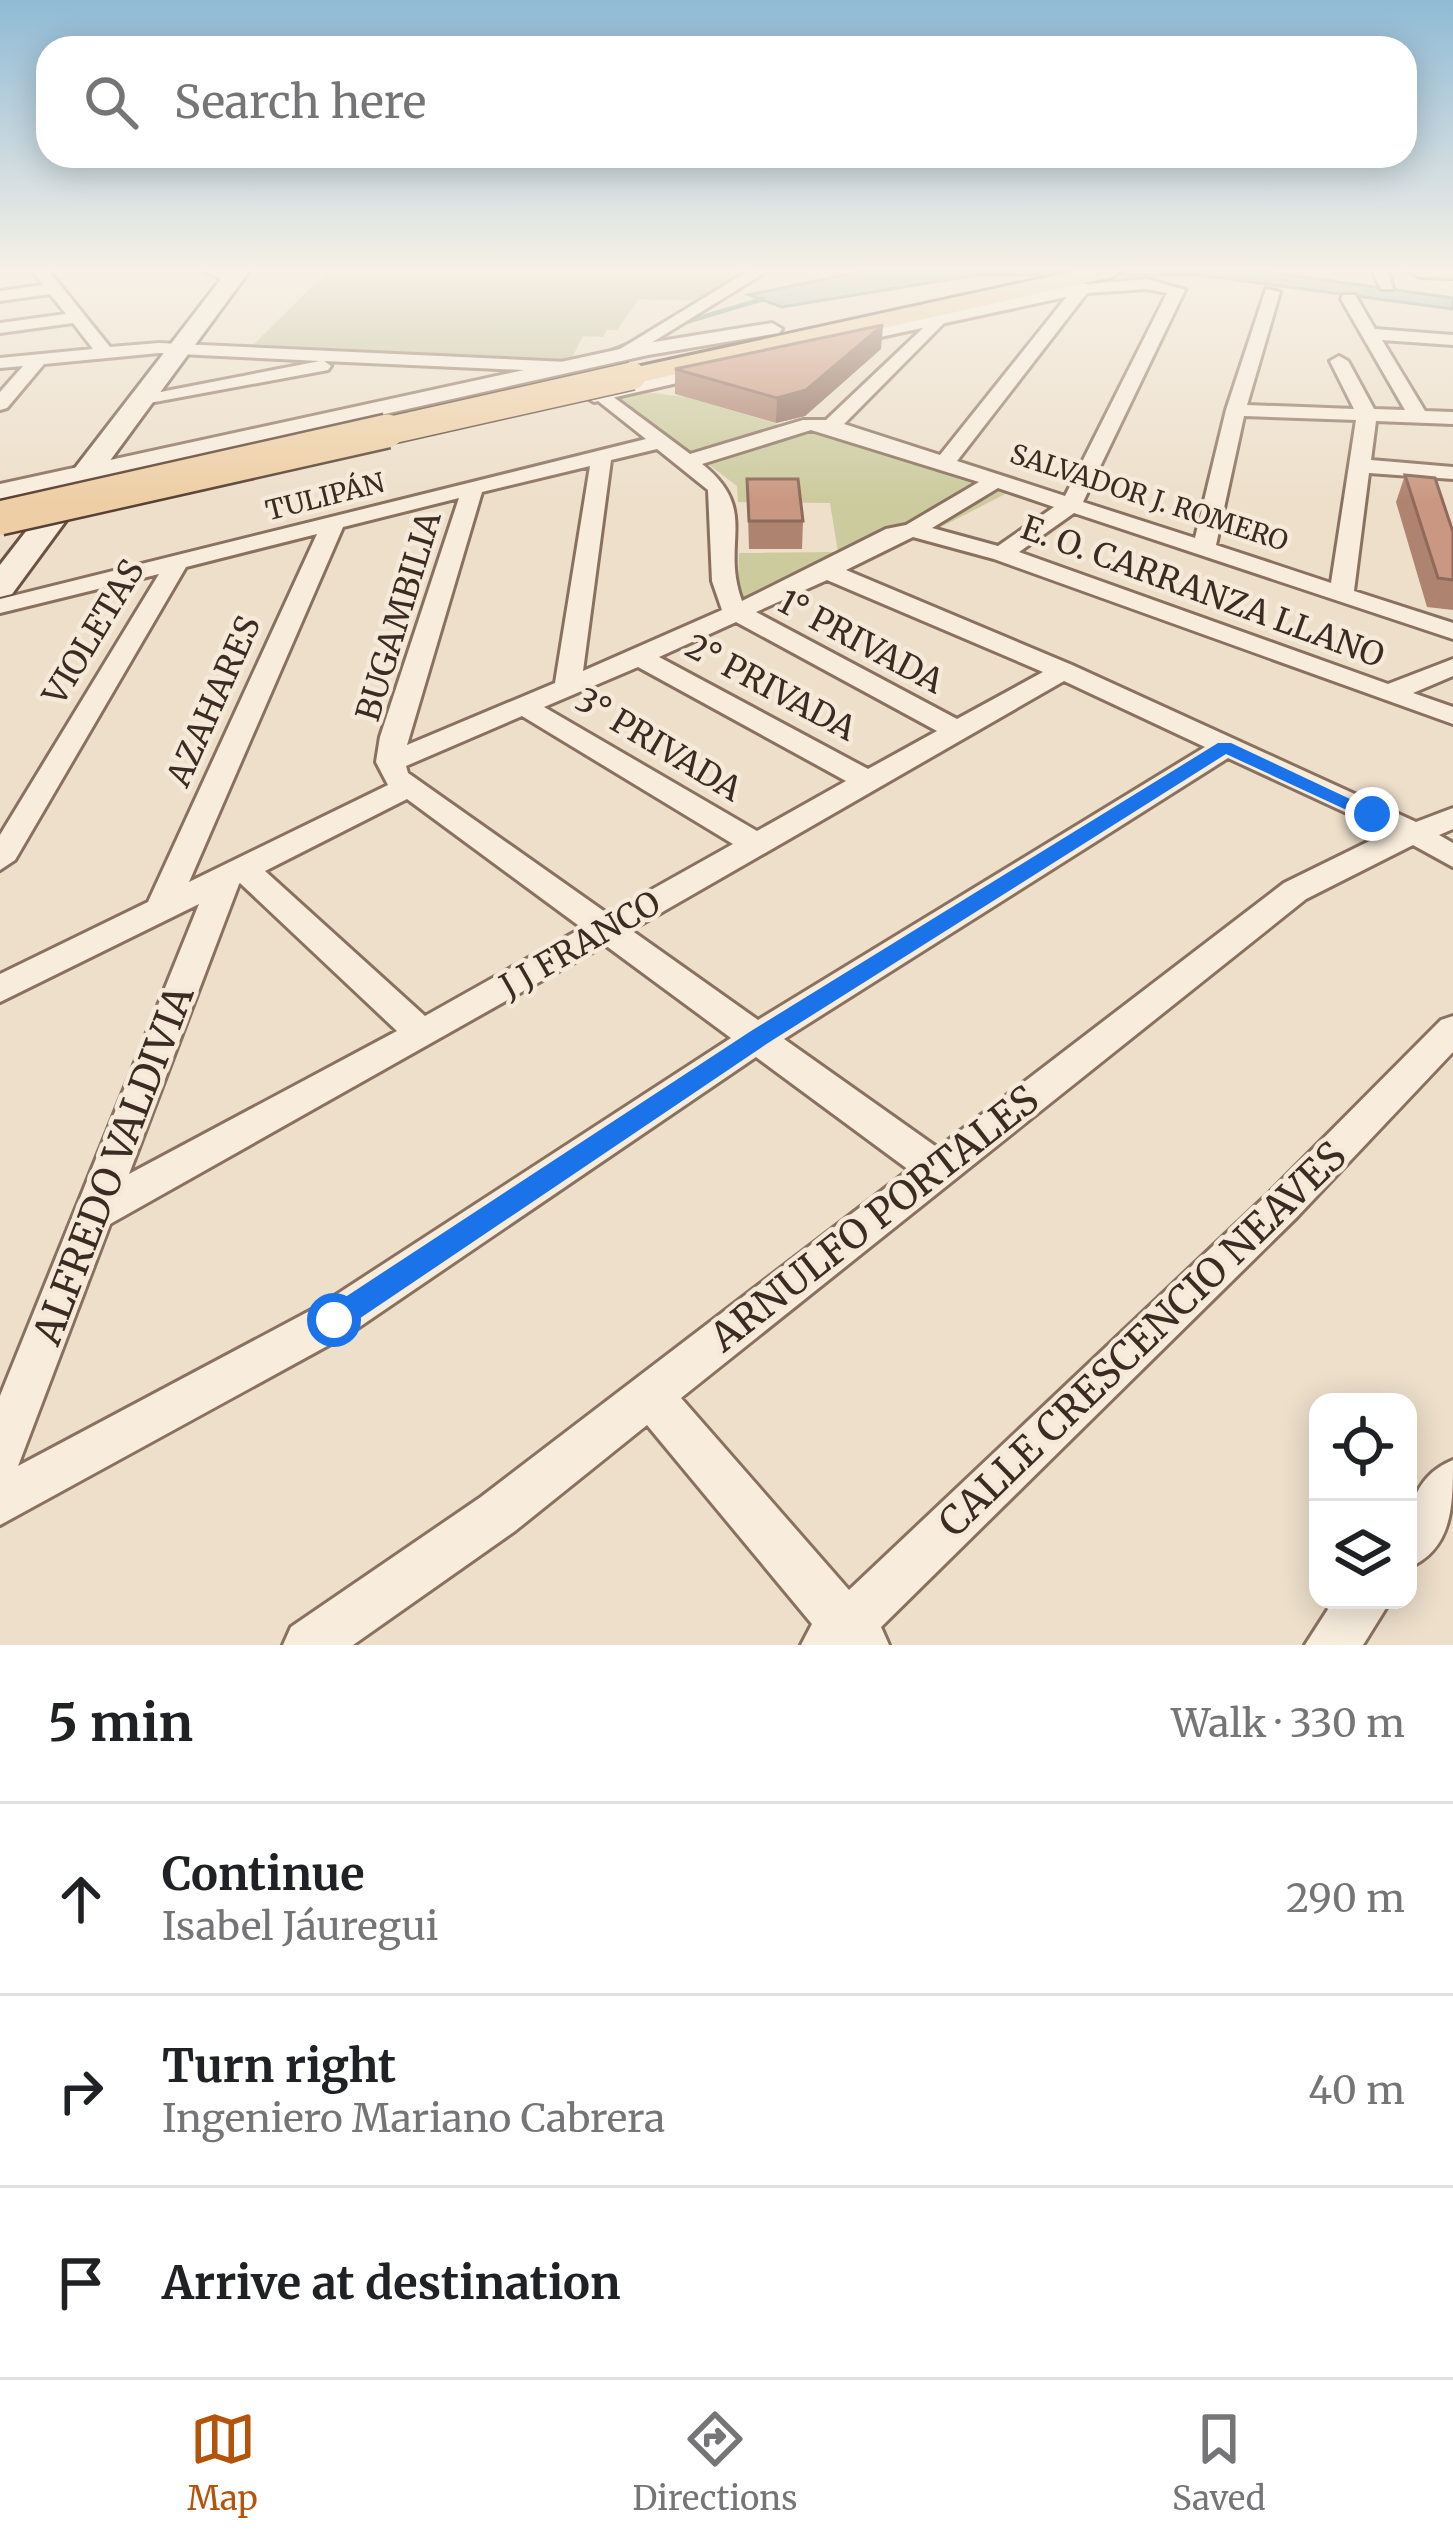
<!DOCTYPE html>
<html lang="en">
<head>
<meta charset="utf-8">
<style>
	body { margin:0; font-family:Merriweather,serif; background:#f6f6f6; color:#202124 }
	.controls { position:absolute; right:36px; bottom:36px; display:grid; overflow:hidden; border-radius:24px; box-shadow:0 6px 30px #0003 }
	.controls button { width:108px; height:108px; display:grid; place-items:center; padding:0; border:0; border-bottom:3px solid #e0e0e0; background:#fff; color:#202124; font:60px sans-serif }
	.stop { position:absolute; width:36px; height:36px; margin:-27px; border:9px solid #1a73e8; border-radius:50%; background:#fff }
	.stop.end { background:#1a73e8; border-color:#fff; box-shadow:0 3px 12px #0008 }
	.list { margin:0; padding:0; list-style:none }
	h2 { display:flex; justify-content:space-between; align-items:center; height:156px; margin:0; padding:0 48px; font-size:51px }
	h2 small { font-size:39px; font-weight:400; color:#757577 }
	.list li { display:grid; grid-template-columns:78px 1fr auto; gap:36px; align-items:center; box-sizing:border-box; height:192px; padding:0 48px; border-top:3px solid #e0e0e0 }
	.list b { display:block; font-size:45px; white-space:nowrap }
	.list p { margin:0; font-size:39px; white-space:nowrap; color:#757577 }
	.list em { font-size:39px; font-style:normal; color:#757577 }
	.icon { flex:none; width:66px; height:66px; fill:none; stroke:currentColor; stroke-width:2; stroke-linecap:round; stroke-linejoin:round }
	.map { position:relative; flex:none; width:1453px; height:1645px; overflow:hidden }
	.search { position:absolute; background:#fff; box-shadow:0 6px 30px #0003; left:36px; right:36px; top:36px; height:132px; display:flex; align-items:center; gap:30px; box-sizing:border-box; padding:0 42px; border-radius:36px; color:#757577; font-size:45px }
	.sheet { height:732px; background:#fff }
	nav { display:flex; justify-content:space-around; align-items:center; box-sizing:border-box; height:168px; border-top:3px solid #e0e0e0; background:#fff; font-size:33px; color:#757577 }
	nav a { display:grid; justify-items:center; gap:6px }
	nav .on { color:#b45309 }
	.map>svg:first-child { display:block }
	.green { fill:#cbcb9e }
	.cemetery { fill:#c0c19c }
	.water { fill:#aac2b9; stroke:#719085; stroke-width:3 }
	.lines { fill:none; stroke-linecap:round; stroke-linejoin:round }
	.stream { stroke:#719085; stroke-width:4.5 }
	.minor-casing { stroke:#8a715f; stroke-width:6 }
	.tertiary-casing { stroke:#8a715f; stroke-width:6 }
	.secondary-casing { stroke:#6c5242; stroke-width:6 }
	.primary-casing { stroke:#584032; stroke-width:6 }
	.minor { fill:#f8eddd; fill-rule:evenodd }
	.tertiary { fill:#f8eddd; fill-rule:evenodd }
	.secondary { fill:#f8eddd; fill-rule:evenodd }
	.primary { fill:#eecfa5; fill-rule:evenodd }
	.primary-bridge-far1-casing { stroke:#584032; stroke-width:30; stroke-linecap:butt }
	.primary-bridge-casing { stroke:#584032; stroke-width:38; stroke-linecap:butt }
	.primary-bridge-far1 { stroke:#eecfa5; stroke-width:27 }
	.primary-bridge { stroke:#eecfa5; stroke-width:33 }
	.wall { fill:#ae8370 }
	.shaded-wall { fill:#8d6a5b }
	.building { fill:#ca9882; stroke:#8d6a5b; stroke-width:3 }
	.route { fill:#1a73e8 }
	.labels { text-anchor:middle; stroke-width:9; stroke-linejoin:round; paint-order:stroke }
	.far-street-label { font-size:27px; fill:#3b2b22; stroke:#f5ead9 }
	.street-label { font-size:33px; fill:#3b2b22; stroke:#f5ead9 }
	.near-street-label { font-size:39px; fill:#3b2b22; stroke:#f5ead9 }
</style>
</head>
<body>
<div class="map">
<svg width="1453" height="1645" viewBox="0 0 1453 1645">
	<rect width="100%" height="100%" fill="#eddfca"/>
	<!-- green -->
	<path class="green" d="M637 391 685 397 791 428 690 452 616 396Z
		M809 427 1013 490 935 530 908 524 738 601 739 553 838 552 830 503 738 502 737 486 704 461Z"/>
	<!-- cemetery -->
	<path class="cemetery" d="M329 270H750L700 301 639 299 617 330H607L603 337 583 336 571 360 251 347Z"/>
	<!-- water -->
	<path class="water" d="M867 270H1253L1453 298V309L1200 275H976L782 307 749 295Z"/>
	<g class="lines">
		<!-- stream -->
		<path class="stream" d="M679 324 763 299
			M601 354 637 340"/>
		<!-- minor casing -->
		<g class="minor-casing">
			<path id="minor" d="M32 270H48L110 347 159 343 567 362 576 367 567 372 324 361 331 366 328 370 133 406 130 402 140 396 320 361 159 353 44 364 7 408 0 410V392L23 366 0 368V358L93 349 73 323 0 333V323L66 314 50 294 0 301V291L43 285Z
				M750 270H769L622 361 607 357Z
				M1372 270H1388L1393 289H1381Z
				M1147 279 1185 290 1083 502 1195 538 1226 410 1266 289 1280 292 1247 405 1354 409 1330 361 1339 356 1348 361 1374 409 1405 410 1341 299 1343 295H1355L1375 329 1453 335V345L1382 340 1425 411 1453 412V424L1376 421 1371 460 1453 467V479L1369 473 1354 591 1453 623V639L1074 513 1019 552 1388 684 1453 659V676L1413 693 1453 707V724L994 559 913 537 846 570 1072 665 1416 822 1453 808V829L1439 835 1453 843V867L1413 845 1306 899 681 1398 849 1590 1269 1193 1441 1020 1453 1016V1052L1297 1217 881 1627 889 1645H801L812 1624 647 1425 515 1531 353 1645H283L291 1627 481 1497 909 1170 756 1057 349 1334 0 1525V1396L199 904 0 1002V974L148 902 317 534 186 567 15 860 0 870V835L159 574 0 613V599L646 439 593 397 591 393 600 387 690 454 803 420H826L940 312 948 317 946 321 844 424 940 455 1076 285ZM1147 289 1167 293 1065 496 957 461 1087 293ZM1244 416 1356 420 1331 583 1216 545ZM811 430 979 482 906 525 886 529 742 601C720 542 760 510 702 464ZM657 449 708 490 712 581 722 610 583 671 611 460ZM590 466 555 683 407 745 482 492ZM998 488 1054 507 998 546 932 528ZM459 498 380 737 376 762 388 785 189 882 343 527ZM827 580 1043 672 957 719 756 612ZM736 622 937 731 868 769 659 657ZM638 667 846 781 757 831 544 707ZM1064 681 1205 747 758 1020 631 930ZM522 716 733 844 608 914 408 773 406 766ZM1228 758 1388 832 1284 883 938 1148 784 1039ZM407 799 582 928 425 1016 265 871ZM240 883 397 1031 129 1174 239 884ZM605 945 731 1038 319 1306 18 1466 110 1224Z
				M1453 1460C1453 1505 1453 1549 1408 1568 1408 1524 1405 1480 1453 1460Z
				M1334 1600H1391L1363 1645H1305Z"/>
		</g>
		<!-- tertiary casing -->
		<g class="tertiary-casing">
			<path id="tertiary" d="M202 270H228L243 278 233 284Z
				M1082 282 1092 288 1089 292 834 347 823 341 834 335Z
				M772 323 782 329 779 333 648 355 0 500V484L648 343Z
				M722 359 730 361V371L594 402 583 395 586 390Z"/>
		</g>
		<!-- secondary casing -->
		<g class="secondary-casing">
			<path id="secondary" d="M228 270H250L12 594 0 597V565Z"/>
		</g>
		<!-- primary casing -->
		<g class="primary-casing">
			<path id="primary" d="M1080 270H1124L1112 277 632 384 618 376 632 368Z
				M1407 270H1453V278L1419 277Z"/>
		</g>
		<!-- minor -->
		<use href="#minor" class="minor"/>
		<!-- tertiary -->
		<use href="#tertiary" class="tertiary"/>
		<!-- secondary -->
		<use href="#secondary" class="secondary"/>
		<!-- primary -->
		<use href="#primary" class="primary"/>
		<!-- primary-bridge-far1 casing -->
		<g class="primary-bridge-far1-casing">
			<path id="primary-bridge-far1" d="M374 434 632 376"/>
		</g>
		<!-- primary-bridge casing -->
		<g class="primary-bridge-casing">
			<path id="primary-bridge" d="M0 518 387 431"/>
		</g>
		<!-- primary-bridge-far1 -->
		<use href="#primary-bridge-far1" class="primary-bridge-far1"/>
		<!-- primary-bridge -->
		<use href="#primary-bridge" class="primary-bridge"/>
	</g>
	<!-- wall -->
	<path class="wall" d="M881 349 805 416 776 423 675 394V369Z
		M1405 475 1453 532V610L1427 607 1396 502Z
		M747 479 803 521 802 549H749Z"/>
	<!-- shaded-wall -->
	<path class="shaded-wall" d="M883 325 881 349 805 416 776 423 777 398Z"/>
	<!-- building -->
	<path class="building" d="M883 325 806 390 777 398 675 369Z
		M1405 475 1435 478 1453 532V580L1438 578Z
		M747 479H798L803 521H749Z"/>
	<!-- sky -->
	<linearGradient id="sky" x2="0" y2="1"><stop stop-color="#8fbad5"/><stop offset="0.54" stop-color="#f7f1e7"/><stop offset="1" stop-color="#f7f1e7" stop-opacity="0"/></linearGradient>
	<rect width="1453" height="500" fill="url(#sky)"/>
	<!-- route -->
	<path class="route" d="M1218 743H1231L1382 814 1366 819 1226 754 768 1043 344 1329 334 1333 324 1329 320 1320 324 1311 751 1031Z"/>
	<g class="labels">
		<!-- far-street labels -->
		<g class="far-street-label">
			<text transform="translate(325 497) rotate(-14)" y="9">TULIPÁN</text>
			<text transform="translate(1149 498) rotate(18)" y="9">SALVADOR J. ROMERO</text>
		</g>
		<!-- street labels -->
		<g class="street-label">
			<text transform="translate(1203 591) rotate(20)" y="12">E. O. CARRANZA LLANO</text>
			<text transform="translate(398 616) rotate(-73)" y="12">BUGAMBILIA</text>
			<text transform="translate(93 632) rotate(-59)" y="12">VIOLETAS</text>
			<text transform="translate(861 641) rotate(28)" y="12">1° PRIVADA</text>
			<text transform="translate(771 687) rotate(28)" y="12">2° PRIVADA</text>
			<text transform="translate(213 701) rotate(-66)" y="12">AZAHARES</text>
			<text transform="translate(659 744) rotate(31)" y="12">3° PRIVADA</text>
			<text transform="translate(580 944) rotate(-30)" y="12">J J FRANCO</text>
		</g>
		<!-- near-street labels -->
		<g class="near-street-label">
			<text transform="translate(113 1165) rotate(-69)" y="14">ALFREDO VALDIVIA</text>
			<text transform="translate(874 1218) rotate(-38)" y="14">ARNULFO PORTALES</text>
			<text transform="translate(1142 1339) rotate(-44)" y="14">CALLE CRESCENCIO NEAVES</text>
		</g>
	</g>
</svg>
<div class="controls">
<button><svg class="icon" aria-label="locate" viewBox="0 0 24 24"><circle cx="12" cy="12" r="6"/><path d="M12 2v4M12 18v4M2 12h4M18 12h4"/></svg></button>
<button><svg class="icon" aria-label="layers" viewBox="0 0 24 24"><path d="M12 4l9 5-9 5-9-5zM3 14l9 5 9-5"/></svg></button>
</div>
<div class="stop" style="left:334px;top:1320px"></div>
<div class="stop end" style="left:1372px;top:814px"></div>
<div class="search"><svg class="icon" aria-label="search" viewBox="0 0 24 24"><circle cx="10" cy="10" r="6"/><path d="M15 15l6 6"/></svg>Search here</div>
</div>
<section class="sheet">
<h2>5 min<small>Walk · 330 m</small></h2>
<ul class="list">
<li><svg class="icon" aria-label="ahead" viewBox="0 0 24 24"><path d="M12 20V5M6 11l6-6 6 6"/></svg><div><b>Continue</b><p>Isabel Jáuregui</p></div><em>290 m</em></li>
<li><svg class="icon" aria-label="right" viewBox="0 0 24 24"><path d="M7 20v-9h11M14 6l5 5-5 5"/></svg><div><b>Turn right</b><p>Ingeniero Mariano Cabrera</p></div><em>40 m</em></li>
<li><svg class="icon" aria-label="arrive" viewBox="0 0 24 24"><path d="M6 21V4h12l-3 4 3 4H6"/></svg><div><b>Arrive at destination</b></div></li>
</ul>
</section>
<nav>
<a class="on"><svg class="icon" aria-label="map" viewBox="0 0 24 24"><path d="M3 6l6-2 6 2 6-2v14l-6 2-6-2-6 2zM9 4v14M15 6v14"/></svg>Map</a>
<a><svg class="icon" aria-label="directions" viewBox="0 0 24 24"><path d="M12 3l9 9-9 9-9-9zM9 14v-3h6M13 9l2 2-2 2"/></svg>Directions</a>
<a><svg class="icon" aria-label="saved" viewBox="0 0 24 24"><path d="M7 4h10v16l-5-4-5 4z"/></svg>Saved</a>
</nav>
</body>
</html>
